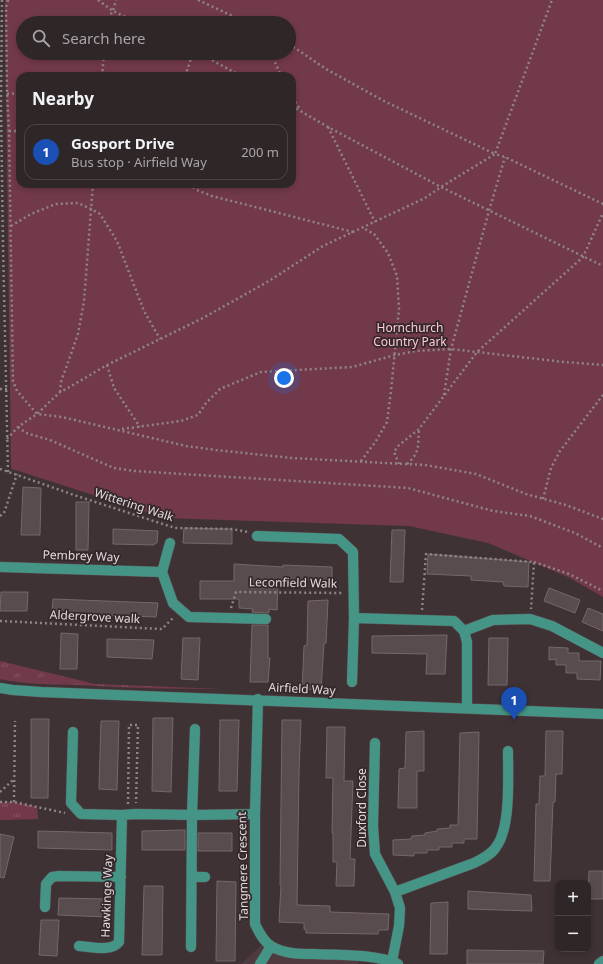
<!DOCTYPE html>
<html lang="en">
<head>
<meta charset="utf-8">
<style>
	body { margin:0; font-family:"Noto Sans",sans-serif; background:#3b3234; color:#f1f3f6 }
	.controls { position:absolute; right:12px; bottom:12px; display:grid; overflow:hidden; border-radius:8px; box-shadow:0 2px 6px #0003 }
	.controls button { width:36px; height:36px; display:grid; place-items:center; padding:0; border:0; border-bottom:1px solid #4a4345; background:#2f2628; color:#f1f3f6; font:20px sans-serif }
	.you { position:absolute; left:284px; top:378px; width:14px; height:14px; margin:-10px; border:3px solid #fff; border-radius:50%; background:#1a73e8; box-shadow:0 0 0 6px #1a73e833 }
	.badge { display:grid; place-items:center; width:26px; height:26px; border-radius:50%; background:#d6ab8b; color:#fff; font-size:13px; font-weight:700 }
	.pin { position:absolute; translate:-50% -33px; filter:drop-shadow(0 1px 2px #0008) }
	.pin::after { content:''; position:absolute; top:21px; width:14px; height:12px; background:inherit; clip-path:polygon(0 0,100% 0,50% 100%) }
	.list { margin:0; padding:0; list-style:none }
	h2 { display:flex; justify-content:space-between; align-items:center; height:52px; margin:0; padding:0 16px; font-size:17px }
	h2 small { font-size:13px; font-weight:400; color:#a7a5a8 }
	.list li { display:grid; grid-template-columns:26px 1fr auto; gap:12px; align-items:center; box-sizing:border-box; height:56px; margin:0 8px 8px; padding:0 8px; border:1px solid #4a4345; border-radius:12px }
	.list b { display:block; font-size:15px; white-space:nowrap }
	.list p { margin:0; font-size:13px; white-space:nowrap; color:#a7a5a8 }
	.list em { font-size:13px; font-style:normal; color:#a7a5a8 }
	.icon { flex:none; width:22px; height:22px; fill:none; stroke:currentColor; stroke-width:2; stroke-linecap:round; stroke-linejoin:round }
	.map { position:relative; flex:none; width:603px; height:964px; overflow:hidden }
	.search { position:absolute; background:#2f2628; box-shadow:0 2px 6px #0003; left:16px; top:16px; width:280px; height:44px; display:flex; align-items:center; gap:10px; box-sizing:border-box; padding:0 14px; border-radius:22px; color:#a7a5a8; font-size:15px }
	.panel { position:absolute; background:#2f2628; box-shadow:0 2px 6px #0003; left:16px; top:72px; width:280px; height:116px; border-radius:12px }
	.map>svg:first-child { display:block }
	.built { fill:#4e3a3f }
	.grass { fill:url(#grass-tufts) }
	.park { fill:#72394a; fill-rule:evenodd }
	.building { fill:#594c4f; stroke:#75676a }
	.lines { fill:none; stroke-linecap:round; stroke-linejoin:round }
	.minor-casing { stroke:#5c5053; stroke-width:11 }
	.path { stroke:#8f8486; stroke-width:2.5; stroke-dasharray:2 3; stroke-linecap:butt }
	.minor { stroke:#459586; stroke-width:10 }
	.labels { text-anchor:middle; stroke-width:3.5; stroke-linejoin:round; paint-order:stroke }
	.park-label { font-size:12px; fill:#fecad6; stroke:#34282b }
	.street-label { font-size:12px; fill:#e2dadc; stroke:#34282b }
</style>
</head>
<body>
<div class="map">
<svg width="603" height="964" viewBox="0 0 603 964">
	<defs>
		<pattern id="grass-tufts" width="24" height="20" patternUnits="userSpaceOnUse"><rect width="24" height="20" fill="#72394a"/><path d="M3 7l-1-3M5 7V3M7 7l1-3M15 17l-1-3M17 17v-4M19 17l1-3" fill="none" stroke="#865564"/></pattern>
	</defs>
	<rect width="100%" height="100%" fill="#3f3235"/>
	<!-- built -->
	<path class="built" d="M266 941 271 946 358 956V964H241Z"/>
	<!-- grass -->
	<path class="grass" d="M0 661 95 684 223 689C175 689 127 688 79 685 53 684 26 685 0 679Z
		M0 802H14L37 807 38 819 0 820Z"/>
	<!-- park -->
	<path class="park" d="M5 0H603V597L568 577 488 543 409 526 165 518 12 469 11 466ZM23 23H289V53H23ZM20 76H292V184H20Z"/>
	<!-- building -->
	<path class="building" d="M23 487 41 488 40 535H21Z
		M76 502H89L88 550H76Z
		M184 528 232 529V544L183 543Z
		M113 529 158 531 157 543H155L154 545 113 544Z
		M392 530H405L403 582H390Z
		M428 554 529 562 528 587 504 586 503 582 471 580V576L427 574Z
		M234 564 283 567V565L332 567V580L281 579V580H278L277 610 269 609V613L252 612 253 609 239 608V599H200V581H234Z
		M549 588 580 600 575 613 544 601Z
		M1 592H28L27 611H0Z
		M53 599 158 603 156 617 52 613Z
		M328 600 326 643H324L321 690 302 689 304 646 307 645 308 601Z
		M588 608 603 614V631L582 622Z
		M252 625H268V658H270L268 682H250Z
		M61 633 78 634 77 669H60Z
		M447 635 445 674H426L427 654 372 653V636Z
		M183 638H200L198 680 181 679Z
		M489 638H508L507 685H488Z
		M107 639 154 640 152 659 107 657Z
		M549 647 568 648V653H579V661H601L600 680 577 679V673H566V665H556V659L549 660Z
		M153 718H173L171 792 152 791Z
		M31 719H49L48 798H31Z
		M220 720H239L237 791H219Z
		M282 720H301L299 772 297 905 330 906V912L389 914 388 930H379L378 934 306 933V930L304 929V923L279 922 281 885H280Z
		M101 721H119L117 790 99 789Z
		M327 727H345L344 781H353L350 859H355L354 886H336L337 862H333V833H332L333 778H326Z
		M424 731V771H417V808H398L399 769 405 768 406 732Z
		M546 731H563L562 774H556L555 802H553L550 881H534L536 804H539L540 776H545Z
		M479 732 477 839H464V843H452V847H439V850H427V853H414V856L393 855V840L411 839 412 836 425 835V833L437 831V829L450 828V825H458L460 733Z
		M185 830V850H142V831Z
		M38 831 112 833V850L38 848Z
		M198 833H232V851H198Z
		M0 834 14 837 4 878 0 877Z
		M589 871H603V899H588Z
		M217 881 236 882 235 961H216Z
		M144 886H163L162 955H142Z
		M468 891 531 895 532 911 468 909Z
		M59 898 108 899 107 917 58 915Z
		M448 902 447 954H430L431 903Z
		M41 920H59L57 956 39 955Z
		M467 950 544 951 543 964H467Z"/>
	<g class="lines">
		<!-- minor casing -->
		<g class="minor-casing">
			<path id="minor" d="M257 536 339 539 353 552 354 618 352 682
				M170 543 162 572 173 603 189 617 266 619
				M0 567 162 572
				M354 618 454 621 464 631
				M0 688 13 690 41 692 603 714
				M258 699 255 814V924C259 932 263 941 271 946 284 954 299 954 313 954 337 955 377 954 398 964
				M467 708V642L464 631 493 620 530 619 552 626 603 653
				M73 732 71 803 81 814 122 815
				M375 743 373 826 375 854 395 892 400 908 399 926 392 961
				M192 872 194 877H205
				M395 892 474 863C482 859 491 855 496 847 511 828 508 776 508 751
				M45 907 46 884 52 877 59 876 121 877
				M79 946C91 947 111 952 119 942L122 815 136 814 194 815 255 814
				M191 947 192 815 195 729
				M260 964 271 946
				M599 964 603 961"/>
		</g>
		<!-- path -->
		<path class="path" d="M2 0 1 107 3 246 8 472
			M8 0 6 7 7 94 9 131 13 381 17 391 37 414 62 417 186 446 216 450 291 458 425 465 476 474 526 494 566 505 603 519
			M98 0 113 11 138 23
			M198 0 248 23
			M106 23 107 20 113 11 116 0
			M289 44 326 69 384 101 495 154 552 0
			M199 53 241 76
			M271 53 281 76
			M102 76 104 53
			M185 76 193 53
			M7 94 20 93
			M292 98 301 110
			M292 106 328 127 441 187 603 266
			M328 127 375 222
			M9 131H20
			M189 184 197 190 212 196 353 232
			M11 226 31 214 56 204 78 203 91 209 100 214 117 241 144 311 160 339
			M107 365 114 388 140 427
			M0 389H7
			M60 392 61 382 78 334 84 301 93 184
			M444 395 451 349 489 211 505 157
			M18 427 26 433 50 440 114 468 134 471 408 488 493 511 530 516 575 533 603 548
			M122 429 181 421 198 415 206 403 220 389 261 372 352 367 395 355 416 351 451 349 564 362 603 365
			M7 439 18 427 37 414 60 392 68 388 107 365 203 318 269 281 323 246 425 198 441 187 495 154 505 157 603 204
			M361 461 376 441 387 422 391 391 399 309 397 276 388 253 374 234 363 228
			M399 464 394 452 398 446 419 429 477 352 583 257 603 213
			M407 464C420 453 418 445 419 429
			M0 469 77 496 175 528 232 529 248 532
			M543 499 551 468 560 451 603 395
			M0 516 4 513 17 474
			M534 562 569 574 603 591
			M231 608 236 592 342 593
			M422 610 426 554 534 562 531 609
			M0 621 162 629 173 618
			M0 792 14 779
			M0 802H14L65 813
			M14 802 15 721
			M128 804 129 725H138L136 803"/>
		<!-- minor -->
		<use href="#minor" class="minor"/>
	</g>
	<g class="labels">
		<!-- park labels -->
		<g class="park-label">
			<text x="410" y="332">Hornchurch<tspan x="410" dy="14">Country Park</tspan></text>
		</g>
		<!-- street labels -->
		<g class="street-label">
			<text transform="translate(134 505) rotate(18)" y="4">Wittering Walk</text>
			<text transform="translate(81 556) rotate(2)" y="4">Pembrey Way</text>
			<text transform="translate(293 583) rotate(1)" y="4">Leconfield Walk</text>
			<text transform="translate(95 617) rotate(3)" y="4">Aldergrove walk</text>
			<text transform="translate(302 689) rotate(3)" y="4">Airfield Way</text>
			<text transform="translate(362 808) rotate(-90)" y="4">Duxford Close</text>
			<text transform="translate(243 866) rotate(-91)" y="4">Tangmere Crescent</text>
			<text transform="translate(107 896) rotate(-88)" y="4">Hawkinge Way</text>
		</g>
	</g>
</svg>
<div class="controls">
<button>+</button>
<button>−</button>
</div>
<div class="you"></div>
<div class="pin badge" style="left:514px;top:720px;background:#1a4fb4">1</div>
<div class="search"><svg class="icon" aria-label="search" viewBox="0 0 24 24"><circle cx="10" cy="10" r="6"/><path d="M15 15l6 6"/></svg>Search here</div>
<section class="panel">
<h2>Nearby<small></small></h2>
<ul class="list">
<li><span class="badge" style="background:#1a4fb4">1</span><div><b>Gosport Drive</b><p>Bus stop · Airfield Way</p></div><em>200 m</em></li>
</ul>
</section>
</div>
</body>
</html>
